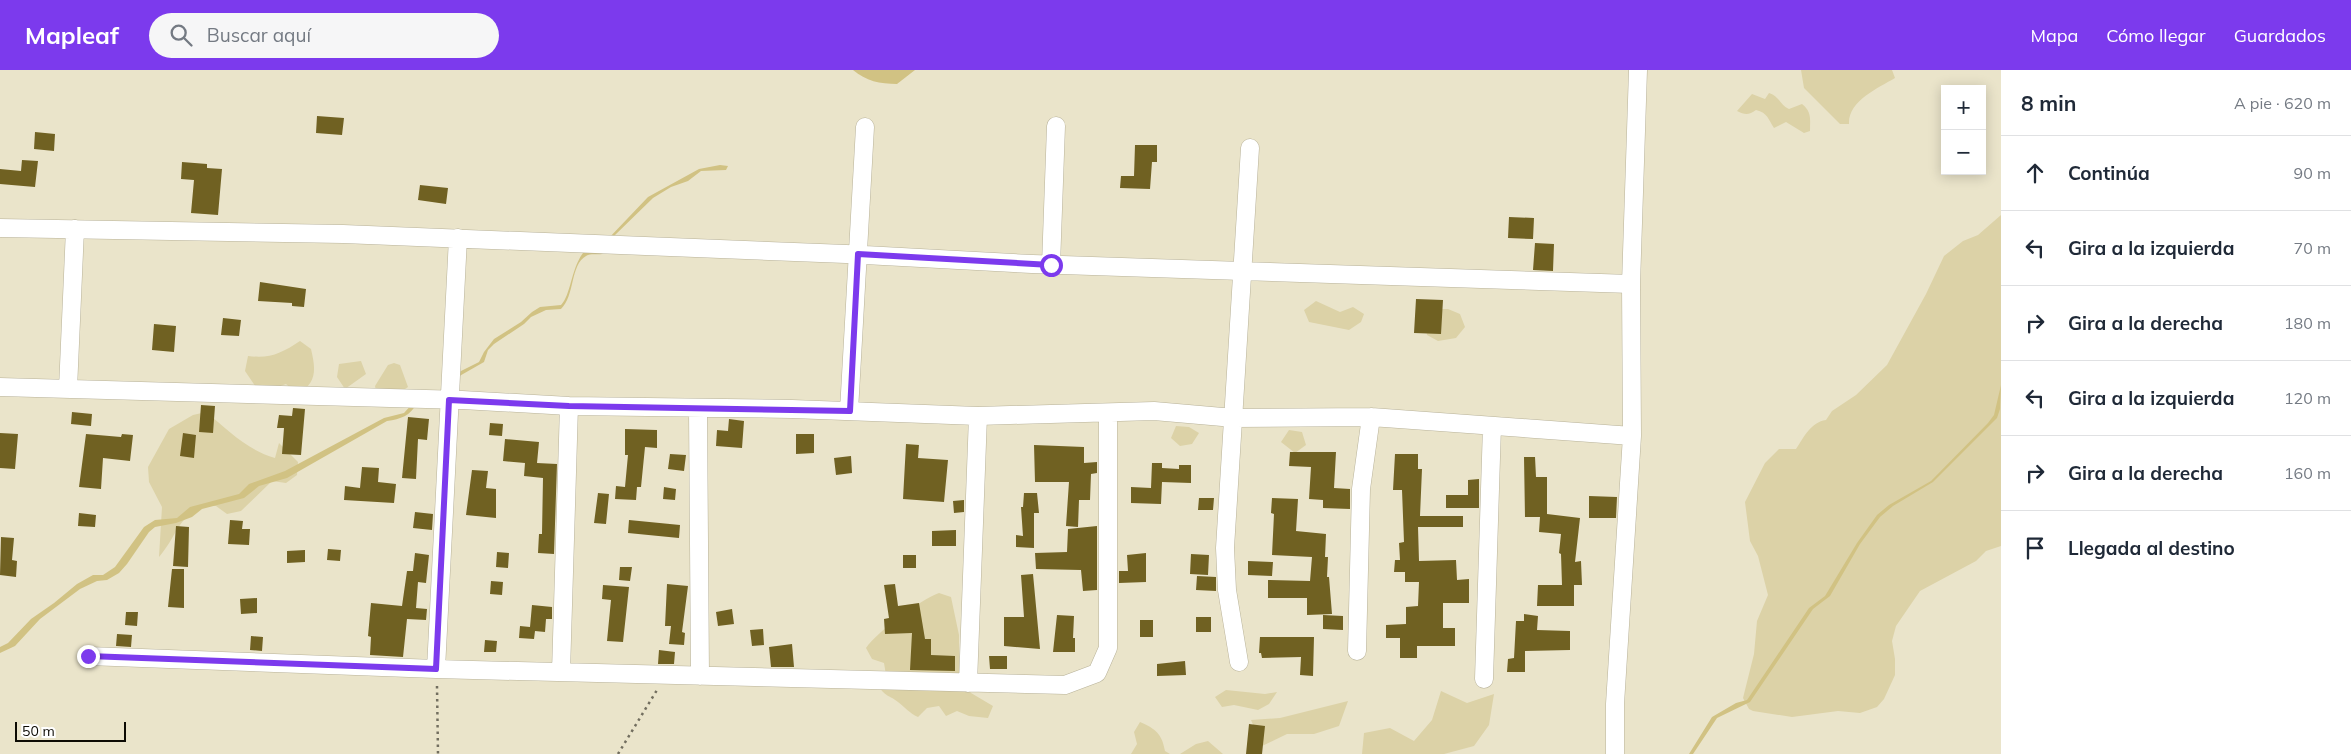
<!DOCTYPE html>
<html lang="es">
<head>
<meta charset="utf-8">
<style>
	body { margin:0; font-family:Mulish,sans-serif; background:#f6f6f7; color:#1f2937 }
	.controls { position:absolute; right:15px; top:15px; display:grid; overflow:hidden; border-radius:0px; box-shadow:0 2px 12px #0003 }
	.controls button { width:45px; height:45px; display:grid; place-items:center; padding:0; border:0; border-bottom:1px solid #e0e1e3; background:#fff; color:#1f2937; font:25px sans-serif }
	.scale { position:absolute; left:15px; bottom:12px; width:111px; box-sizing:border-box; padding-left:5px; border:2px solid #0d0b04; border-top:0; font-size:14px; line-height:18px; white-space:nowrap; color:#0d0b04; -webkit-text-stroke:4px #fff; paint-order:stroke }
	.stop { position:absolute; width:15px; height:15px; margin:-11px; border:4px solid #7c3aed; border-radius:50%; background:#fff }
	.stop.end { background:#7c3aed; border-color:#fff; box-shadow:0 1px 5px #0008 }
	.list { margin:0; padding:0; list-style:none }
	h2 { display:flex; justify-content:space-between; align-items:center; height:65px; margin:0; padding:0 20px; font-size:21px }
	h2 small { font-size:16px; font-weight:400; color:#747a83 }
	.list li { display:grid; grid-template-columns:32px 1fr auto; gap:15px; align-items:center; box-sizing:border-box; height:75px; padding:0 20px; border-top:1px solid #e0e1e3 }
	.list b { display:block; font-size:19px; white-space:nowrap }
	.list em { font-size:16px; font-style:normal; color:#747a83 }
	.icon { flex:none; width:28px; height:28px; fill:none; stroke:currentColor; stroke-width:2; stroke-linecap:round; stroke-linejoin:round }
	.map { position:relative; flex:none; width:2001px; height:684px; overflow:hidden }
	header { display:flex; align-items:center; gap:30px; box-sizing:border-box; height:70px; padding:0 25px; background:#7c3aed; color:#fff }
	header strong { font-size:24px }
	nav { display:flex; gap:28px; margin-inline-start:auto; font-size:18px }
	.search { width:350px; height:45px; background:#f6f6f7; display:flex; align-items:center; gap:12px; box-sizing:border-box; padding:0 18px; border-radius:28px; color:#747a83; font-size:19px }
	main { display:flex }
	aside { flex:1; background:#fff }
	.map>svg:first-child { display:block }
	.green { fill:#dcd2a7 }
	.water { fill:#d1c283 }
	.building { fill:#706122 }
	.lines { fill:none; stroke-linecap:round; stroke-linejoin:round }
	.street-casing { stroke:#b8b299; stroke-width:19 }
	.path { stroke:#726e5f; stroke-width:2.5; stroke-dasharray:2.5 4; stroke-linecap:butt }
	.street { stroke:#fff; stroke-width:18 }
	.route { stroke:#7c3aed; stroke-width:6 }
</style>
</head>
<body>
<header>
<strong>Mapleaf</strong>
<div class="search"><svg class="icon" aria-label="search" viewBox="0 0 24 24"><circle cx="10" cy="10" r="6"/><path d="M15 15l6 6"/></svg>Buscar aquí</div>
<nav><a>Mapa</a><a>Cómo llegar</a><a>Guardados</a></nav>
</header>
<main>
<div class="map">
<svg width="2001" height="684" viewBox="0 0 2001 684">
	<rect width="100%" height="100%" fill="#eae4ca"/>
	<!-- green -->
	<path class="green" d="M1801 0H1892L1895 8C1878 18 1848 31 1849 54H1840L1804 18Z
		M1769 23C1779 26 1780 35 1789 39L1802 34C1812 42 1810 49 1810 61L1804 63 1786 52 1774 58C1768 49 1768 43 1756 40 1749 45 1745 45 1737 41L1752 24 1765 29Z
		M2001 145V476L1986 481 1976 491 1920 521 1896 556 1892 571 1895 589V605L1884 629 1877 637 1860 643 1838 641 1792 647 1753 641 1749 639 1743 628 1754 584 1757 551 1768 525 1758 486 1750 471 1745 432 1765 393 1779 379H1796C1804 367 1811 352 1826 350L1832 341 1856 325 1887 295 1926 224 1944 186 1963 171 1978 165Z
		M1316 231 1340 242 1353 237 1364 244 1361 252 1349 260 1309 252 1304 240Z
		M1434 239H1448L1460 244 1465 257 1456 268 1438 271 1427 265 1425 250Z
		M300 271 311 279C316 300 317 313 297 324L286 314 260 323 245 301 248 286C270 289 282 283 300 271Z
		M361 291 366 304 345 319 337 307 339 294Z
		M394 293 400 295 408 317 402 321H376L375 316 388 295Z
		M206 342C228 360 247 380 275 388L279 373 298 392 297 405 286 413 272 411 241 441 227 444 216 436 203 435C175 451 178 465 159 487L162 437 149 412 148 397 169 359 193 345Z
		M1176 356 1189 357 1199 363 1192 374 1180 376 1171 368Z
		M1289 360 1302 362 1306 375 1295 383 1281 372Z
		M939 523 951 527 959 565V601L963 613 971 623 993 636 988 648 969 646 957 641 946 646 939 636 927 638 918 647C909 643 905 637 898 632 889 625 886 627 879 617L886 605 884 593 872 589 866 578C877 562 921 529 939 523Z
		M1226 620 1265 624 1277 622 1269 634 1258 640 1234 635 1222 637 1215 627Z
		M1441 621 1467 633 1494 624 1489 655 1474 676 1444 684H1362L1364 663 1390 658 1414 671 1432 650Z
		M1348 631 1339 656 1314 664H1287L1262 676 1251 650 1280 648Z
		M1140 652C1156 659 1162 664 1165 681L1170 684H1131L1137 674 1134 662Z
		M1208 671 1223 684H1180L1196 674Z"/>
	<!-- water -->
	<path class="water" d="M853 0H915L897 14C880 14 866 11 853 0Z
		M720 95 728 96 726 100 701 101 688 111 671 117 653 128 614 166 612 171 607 170 648 127 699 99Z
		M607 179 602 184C597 185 591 183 586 186 570 195 575 226 561 239L546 240 531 247 524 254 494 274 488 280 484 292 456 308 457 303 479 292 484 282 494 269 521 252 532 242 540 237 561 235C571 225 571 199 583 183Z
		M2001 315 2000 339 1997 348 1933 412 1893 436 1880 447 1860 474 1830 526 1813 539 1750 632 1717 648 1693 684H1689L1712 647 1736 633 1747 630 1809 538 1825 526 1857 473 1877 445 1889 435 1931 411 1988 353 1994 345Z
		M413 333H417C410 346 401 349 387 351L287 408 259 416 244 428 202 439 192 447 176 453 155 457 149 462 127 494 119 503 107 510 97 511 80 519 40 549 15 576 0 583V577L8 573 31 549 54 533 77 514 93 505H103L115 497 144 457 155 450 177 448 190 437 239 424 249 414 285 401 384 348 404 343Z"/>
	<!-- building -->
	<path class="building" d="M317 46 344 48 342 65 316 63Z
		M35 62 55 64 54 81 34 79Z
		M1135 75H1157V92H1152L1150 119 1120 118 1121 106H1134Z
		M22 90 38 91 35 117 0 114V99L21 101Z
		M182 92 207 94V98L222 99 218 145 191 143 194 110 181 109Z
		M420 115 448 118 446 134 418 130Z
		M1509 147 1534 148 1533 169 1508 168Z
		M1535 173 1554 174 1553 201 1533 200Z
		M260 212 306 219 304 237 292 236V233L258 231Z
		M1416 229 1443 230 1441 264 1414 263Z
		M223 248 241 250 239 266 221 265Z
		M154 254 176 256 174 282 152 280Z
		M201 335 215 336 213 363 199 362Z
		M293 338 305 339 301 385 282 384 284 358H277L279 345 292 346Z
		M72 342 92 344 91 356 71 354Z
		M408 347 429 349 427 370 418 369 416 409 402 408Z
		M729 349 744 351 742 378 716 376 717 360 728 361Z
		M490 353 503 354 502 366 489 365Z
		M625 359 657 360V378L645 377 641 417H637L636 430 615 429 616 416 625 417 628 385H625Z
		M0 363 18 364 15 399 0 398Z
		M183 363 196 365 194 388 180 386Z
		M86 364 121 367 122 364 133 365 130 391 103 388 101 419 79 417Z
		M796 364H814V383L796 384Z
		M505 369 539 372 537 393 557 394 554 484 538 483 539 464H542L543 408 524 406 525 393 503 391Z
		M906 374 919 375 918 388 948 390 944 432 903 429Z
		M1034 375 1084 377V393L1097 392V403L1091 404 1090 430H1079L1078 457 1066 456 1069 412H1035Z
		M1290 382H1336L1334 418 1350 419V439L1323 438V430L1309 429 1311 397 1289 396Z
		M670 384 686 385 684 401 668 399Z
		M1395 384H1418V399H1422L1420 446H1463V457H1418L1419 491 1456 490 1457 510 1469 509V533H1443V558H1455V576H1417V588H1400V568H1386V555L1406 554V537L1418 536 1419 512H1405V502H1394L1395 490H1400L1399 473 1404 472 1402 420H1393Z
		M851 386 852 403 836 405 834 388Z
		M1524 387H1535L1536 407H1547V444L1580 448 1575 492 1581 491 1582 515H1574V536H1537L1538 515H1562L1561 484 1559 483 1561 464 1539 462 1540 447H1525Z
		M1152 393H1162V398L1179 399V395H1191V413L1162 412 1161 434 1131 433V417L1151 418Z
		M362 397 379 398 378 412 396 414 394 433 344 430 345 416 360 418Z
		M472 400 488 401 486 418 496 419V448L466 445Z
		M1479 409V438H1446V425H1468V410Z
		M664 417 676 419 675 430 663 429Z
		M598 423 609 424 606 454 594 453Z
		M1024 423H1037L1039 443H1034V478L1016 477V465L1023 466 1021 437H1023Z
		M1589 426 1617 427 1616 448H1589Z
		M1199 428H1214L1213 440H1198Z
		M1272 428 1298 429 1296 461 1326 464 1325 487H1328L1327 507H1329L1332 544 1307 545V528H1268V510L1310 511 1312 487 1272 485 1274 444 1271 443Z
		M964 430V442L954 443 953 431Z
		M415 442 433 444 432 460 413 458Z
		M79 443 96 445 95 457 78 456Z
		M230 450 243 451 242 459H250L249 475 228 474Z
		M629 450 680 455 679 468 628 463Z
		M176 456 189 457 188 497 173 496Z
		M1097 456V520L1083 521 1081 500 1036 499 1035 483 1067 482 1068 459Z
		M956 460V476H932V461Z
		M1 467 14 468 12 490 17 491 16 507 0 505Z
		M328 479 341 480 340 491 327 490Z
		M305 480V492L287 493V481Z
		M497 482 509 483 508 498 496 497Z
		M415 483 429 485 426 513 418 512 416 538 427 539 426 550 407 549 403 587 370 585 371 567 368 566 371 533 402 536 407 501H413Z
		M1146 483V512L1119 513V501H1128L1127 485Z
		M1191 484 1209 485 1208 505 1190 504Z
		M903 485H916V498H903Z
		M1248 491 1273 492 1272 506 1248 505Z
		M620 497H632L630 511 619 510Z
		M172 499H184V538L168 537Z
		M1033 504 1040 579 1004 576V547H1024L1021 505Z
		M1197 506 1216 507V521L1196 520Z
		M491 511 503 512 502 525 490 524Z
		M667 514 688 516 682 562 685 563 684 575 669 574 671 556H665Z
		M895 514 898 536 919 533 925 569H931V585L955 586V601L910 600 912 563 885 564 884 549 889 548 884 515Z
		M603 515 629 517 623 572 607 571 611 530 602 529Z
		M257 528V543L241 544 240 529Z
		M532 535 552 537V549H546L545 562 535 561 534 569 519 568 520 556 530 557Z
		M732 539 734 554 718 556 716 542Z
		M126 542H138L137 556 125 555Z
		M1524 544 1538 546 1537 560 1570 561V580L1525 581V602H1507L1508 589 1514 588 1516 551H1524Z
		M1057 545 1074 546 1073 568H1075V582H1053Z
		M1323 545 1343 546V560L1323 559Z
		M1196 547H1211V562H1196Z
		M1140 550H1153V567H1140Z
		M763 559 764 575 752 576 750 560Z
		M117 564 132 565 131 577 116 576Z
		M251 566 263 567 262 581 250 580Z
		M1260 567H1314L1313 606 1300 605 1301 587 1262 588 1261 583H1259Z
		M485 570 497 571 496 582H484Z
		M792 574 794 597H771L769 577Z
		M659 580 675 582 674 594H658Z
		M989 586H1007V599H990Z
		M1185 591 1186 605 1157 606V594Z
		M1249 654 1265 656 1262 684H1246Z"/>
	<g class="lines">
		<!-- street casing -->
		<g class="street-casing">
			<path id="street" d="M0 158 343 164 846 184 1032 194 1631 214
				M1051 195 1056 56
				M0 317 462 330 569 336 792 339 978 346 1154 341 1234 348 1371 347 1632 366
				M68 319 75 159
				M698 339 700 606
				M849 341 865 57
				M1357 581 1361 419 1371 347
				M88 586 436 599 1065 615 1097 603 1108 578V343
				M1239 592 1227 520 1225 478 1250 78
				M436 599 458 168
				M561 602 569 336
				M1484 609 1492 356
				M968 613 978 346
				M1615 684V634L1632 366 1631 214 1638 0"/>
		</g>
		<!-- path -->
		<path class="path" d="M437 616 438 684
			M618 684 657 620"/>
		<!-- street -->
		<use href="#street" class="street"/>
	</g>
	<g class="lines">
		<!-- route -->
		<path class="route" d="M88 586 436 599 449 330 569 336 850 341 858 184 1051 195"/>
	</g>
</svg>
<div class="controls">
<button>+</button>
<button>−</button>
</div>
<div class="scale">50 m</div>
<div class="stop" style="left:1051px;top:195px"></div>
<div class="stop end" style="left:88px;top:586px"></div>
</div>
<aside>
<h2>8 min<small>A pie · 620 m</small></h2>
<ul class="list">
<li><svg class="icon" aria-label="ahead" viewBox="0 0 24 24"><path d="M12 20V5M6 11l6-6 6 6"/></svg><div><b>Continúa</b></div><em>90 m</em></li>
<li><svg class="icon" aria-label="left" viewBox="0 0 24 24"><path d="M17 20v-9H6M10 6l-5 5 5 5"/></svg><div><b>Gira a la izquierda</b></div><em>70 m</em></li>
<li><svg class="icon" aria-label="right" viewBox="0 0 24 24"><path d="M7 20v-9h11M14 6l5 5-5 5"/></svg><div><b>Gira a la derecha</b></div><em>180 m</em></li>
<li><svg class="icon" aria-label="left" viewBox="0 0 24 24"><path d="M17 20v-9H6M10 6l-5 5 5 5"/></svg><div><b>Gira a la izquierda</b></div><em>120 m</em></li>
<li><svg class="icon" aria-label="right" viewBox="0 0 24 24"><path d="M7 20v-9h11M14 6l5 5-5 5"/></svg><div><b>Gira a la derecha</b></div><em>160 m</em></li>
<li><svg class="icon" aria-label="arrive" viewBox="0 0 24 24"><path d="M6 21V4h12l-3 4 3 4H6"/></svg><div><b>Llegada al destino</b></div></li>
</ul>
</aside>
</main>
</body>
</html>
